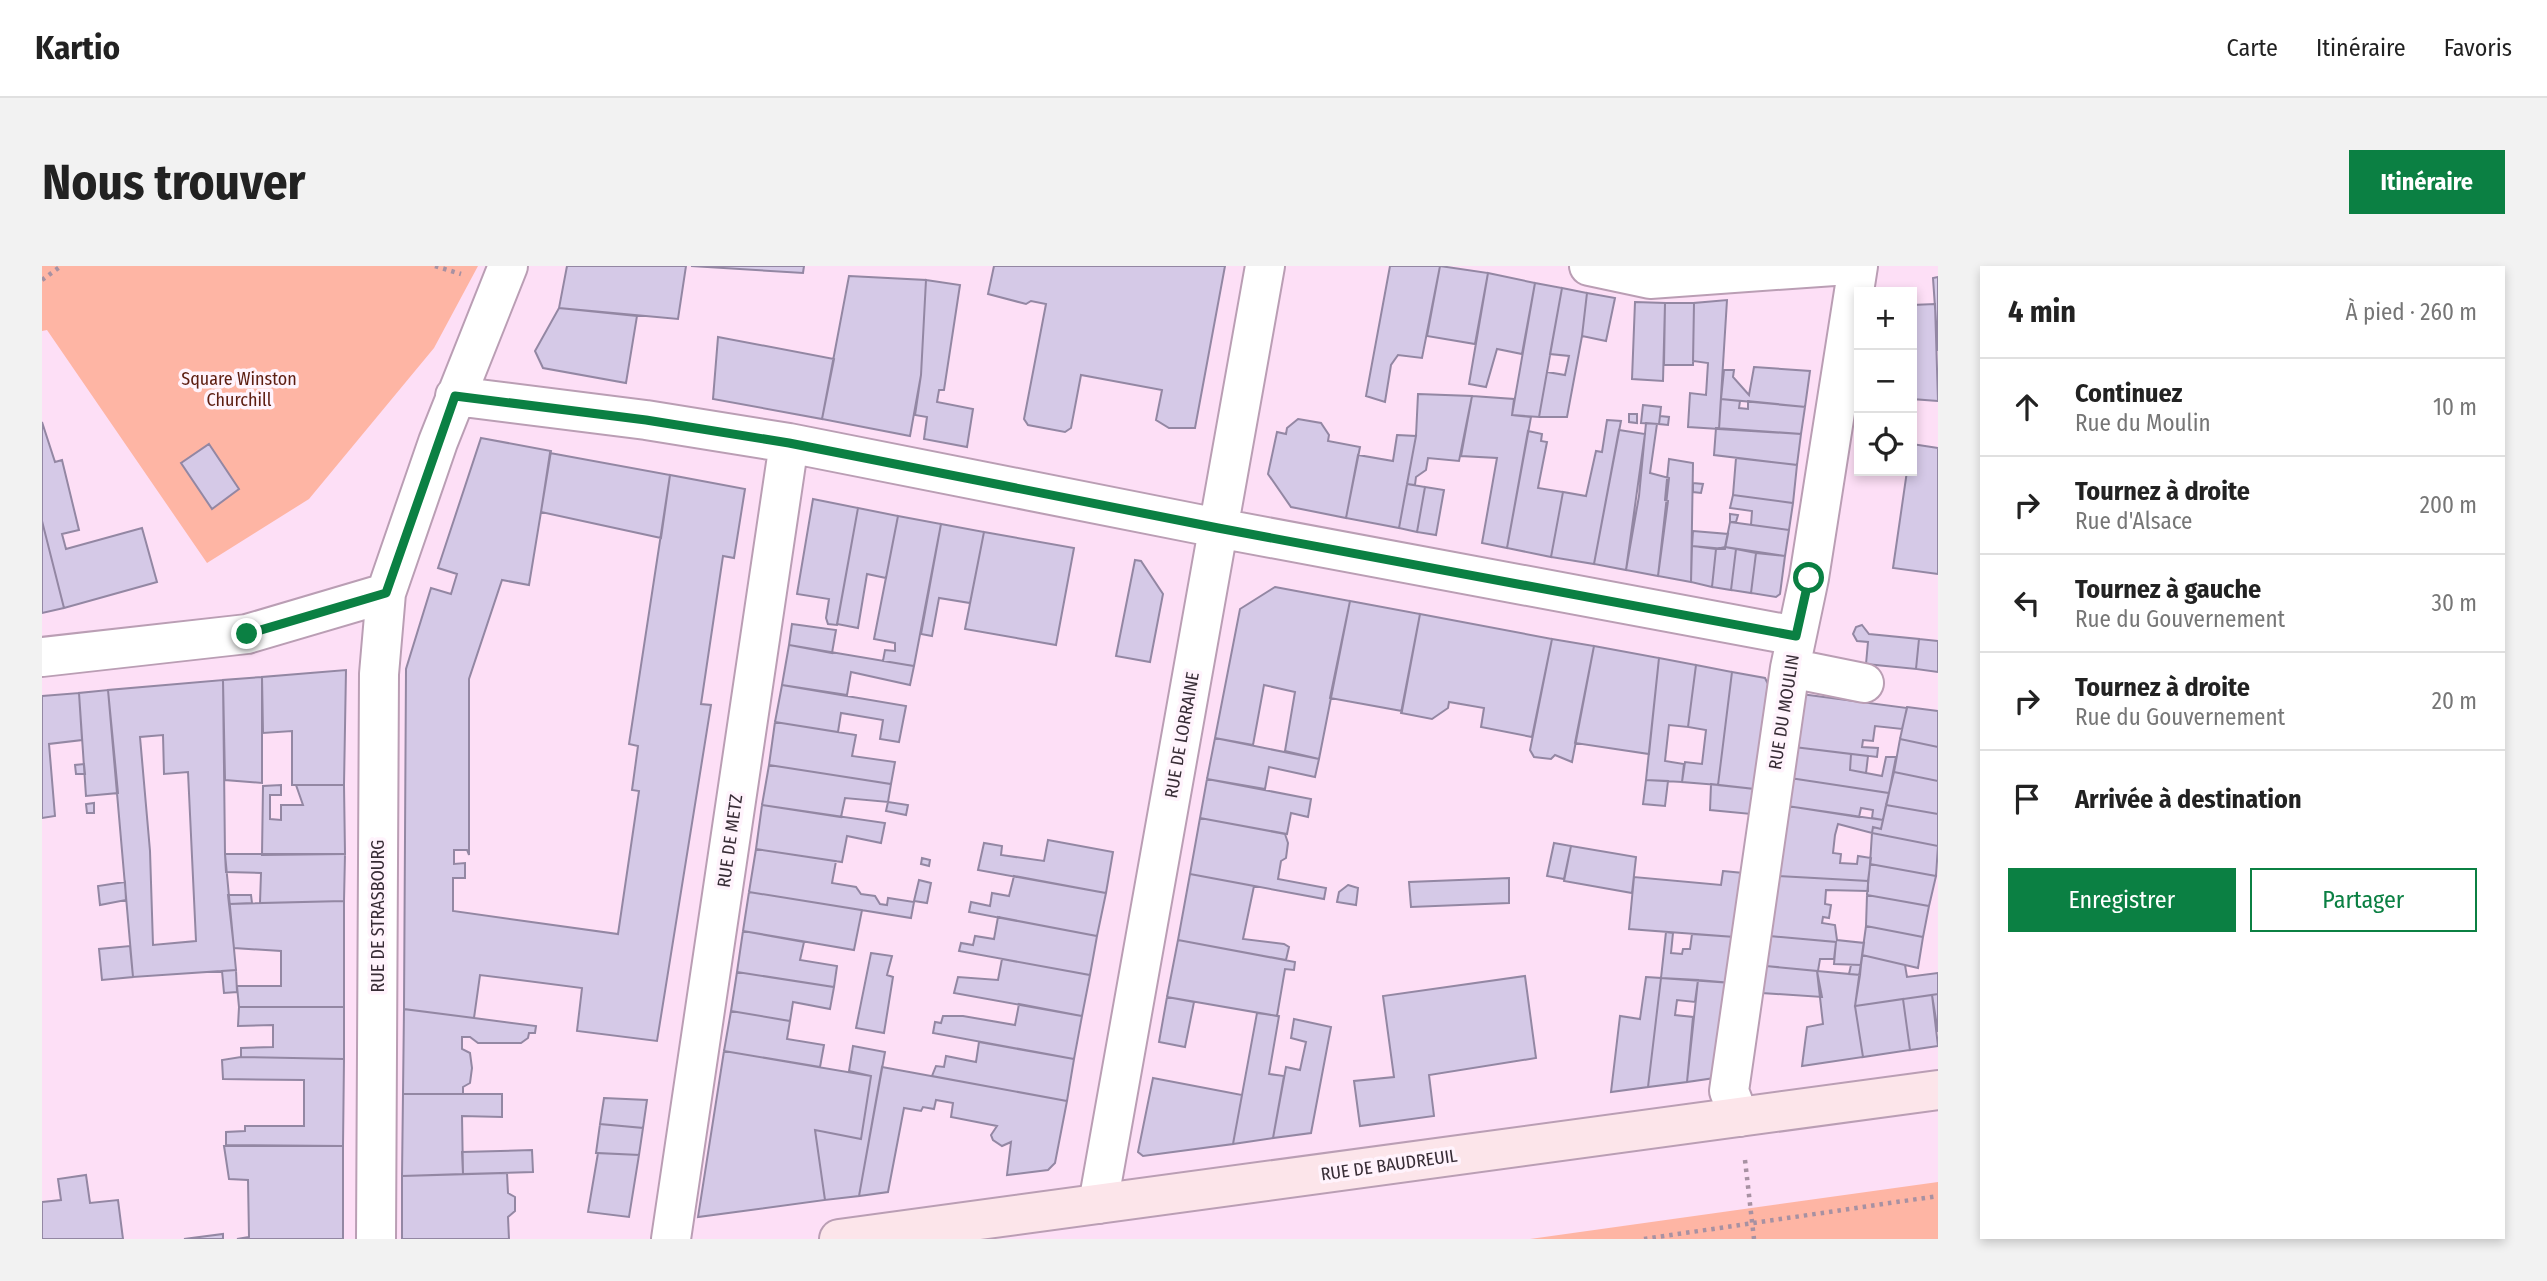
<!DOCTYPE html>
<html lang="fr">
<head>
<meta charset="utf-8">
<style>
	body { margin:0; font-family:"Fira Sans Condensed",sans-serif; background:#f2f2f2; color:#222 }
	.controls { position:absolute; right:21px; top:21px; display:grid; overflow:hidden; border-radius:0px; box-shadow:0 4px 10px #0003 }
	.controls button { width:63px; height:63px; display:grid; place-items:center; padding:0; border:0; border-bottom:2px solid #e0e0e0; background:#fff; color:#222; font:35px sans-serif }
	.stop { position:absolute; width:21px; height:21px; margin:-16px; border:5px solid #0b8043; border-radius:50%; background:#fff }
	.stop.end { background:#0b8043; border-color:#fff; box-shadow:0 2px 7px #0008 }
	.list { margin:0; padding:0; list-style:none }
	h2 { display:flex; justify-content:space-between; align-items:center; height:91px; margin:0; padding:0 28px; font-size:30px }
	h2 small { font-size:23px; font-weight:400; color:#767676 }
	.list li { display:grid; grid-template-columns:46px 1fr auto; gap:21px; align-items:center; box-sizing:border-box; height:98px; padding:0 28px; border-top:2px solid #e0e0e0 }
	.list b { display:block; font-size:26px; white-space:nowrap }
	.list p { margin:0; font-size:23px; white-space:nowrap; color:#767676 }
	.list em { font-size:23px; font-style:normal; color:#767676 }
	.actions { display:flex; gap:14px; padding:21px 28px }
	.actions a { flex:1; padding:16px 0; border:2px solid #0b8043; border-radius:0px; text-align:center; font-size:24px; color:#0b8043 }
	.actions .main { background:#0b8043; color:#fff }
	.icon { flex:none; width:38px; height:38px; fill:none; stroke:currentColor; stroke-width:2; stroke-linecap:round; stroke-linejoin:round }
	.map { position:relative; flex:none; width:1896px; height:973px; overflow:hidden; border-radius:0px }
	header { display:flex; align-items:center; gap:42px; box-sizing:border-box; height:98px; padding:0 35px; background:#fff; border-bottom:2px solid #e0e0e0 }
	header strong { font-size:33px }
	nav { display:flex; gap:38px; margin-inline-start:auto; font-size:24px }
	.intro { display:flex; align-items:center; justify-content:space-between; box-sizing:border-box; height:168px; padding:0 42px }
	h1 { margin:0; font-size:49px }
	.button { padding:18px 32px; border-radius:0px; background:#0b8043; color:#fff; font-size:24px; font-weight:700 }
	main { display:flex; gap:42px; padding:0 42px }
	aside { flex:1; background:#fff; border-radius:0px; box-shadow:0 4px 10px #0003 }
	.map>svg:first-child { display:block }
	.green { fill:#feb5a4 }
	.building { fill:#d5c9e7; stroke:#9387a3; stroke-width:2; fill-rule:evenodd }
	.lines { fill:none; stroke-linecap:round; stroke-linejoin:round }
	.street-casing { stroke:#ba9eb4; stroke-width:42 }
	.secondary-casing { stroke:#ba9eb4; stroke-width:42 }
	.path { stroke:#a791a2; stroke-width:4.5; stroke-dasharray:3.5 5; stroke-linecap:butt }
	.street { stroke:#fff; stroke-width:38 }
	.secondary { stroke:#fce5ea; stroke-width:38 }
	.route { stroke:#0b8043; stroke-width:9 }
	.labels { text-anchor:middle; stroke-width:7; stroke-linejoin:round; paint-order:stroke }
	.park-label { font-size:18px; fill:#5c1d10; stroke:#fff3fc }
	.street-label { font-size:18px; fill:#382d36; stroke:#fff3fc }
</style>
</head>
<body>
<header>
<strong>Kartio</strong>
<nav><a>Carte</a><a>Itinéraire</a><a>Favoris</a></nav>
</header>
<div class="intro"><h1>Nous trouver</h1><a class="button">Itinéraire</a></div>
<main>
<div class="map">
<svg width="1896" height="973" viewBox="0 0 1896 973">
	<rect width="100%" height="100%" fill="#fddff6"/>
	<!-- green -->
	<path class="green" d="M0 0H436L392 82 267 233 165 297 5 64 0 65Z
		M1896 916V973H1488Z"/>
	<!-- building -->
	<path class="building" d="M525 0H644L636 53 517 42Z
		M649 0H762L761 7Z
		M952 0H1183L1153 162H1127L1114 154 1120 124 1039 109 1029 162 1023 166 986 159 982 153 1004 38 989 35 984 38 946 28Z
		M1348 0H1398L1380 92 1356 89 1349 99 1343 136 1324 130Z
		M1398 0 1446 7 1433 78 1385 70Z
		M1446 7 1493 17 1480 88 1455 83 1444 121 1427 118Z
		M807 10 884 14 879 109 868 170 780 153Z
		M1896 11V85L1891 12Z
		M884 14 918 19 902 124H897L895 136 931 143 925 181 882 173 885 151 873 149 879 109Z
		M1493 17 1520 22 1497 151 1470 149Z
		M1520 22 1545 27 1540 70 1525 151H1497L1505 106 1523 109 1527 90 1508 88Z
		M1545 27 1573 32 1564 75 1540 70Z
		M1685 34 1677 163 1646 161 1648 127 1664 129 1666 97 1651 95 1652 37Z
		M1593 36 1623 37 1621 115 1590 113Z
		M1623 37H1652L1651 99H1622Z
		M1893 38 1896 135 1870 133 1873 99 1870 98V39Z
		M517 42 595 50 584 117 501 102 493 85Z
		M676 71 792 93 780 153 671 133Z
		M1870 89V98L1873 99 1870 131Z
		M1712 101 1768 105 1763 141 1679 133 1682 104H1692L1691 111 1707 129Z
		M1376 128 1430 130 1417 195 1386 192 1384 204 1374 211 1373 219 1365 218 1374 170Z
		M1430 130 1472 133 1470 149 1489 151 1465 282 1440 277 1455 192 1419 190Z
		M1679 133 1698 135 1697 142 1706 143V135L1763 141 1759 168 1677 163Z
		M1601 139 1619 141 1617 158 1599 157Z
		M1587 148H1595V157L1587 156Z
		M1618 150 1627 151 1626 159 1617 158Z
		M1256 153 1279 157 1287 169 1286 175 1318 181 1304 252 1249 241 1226 208 1235 166 1244 168 1245 162Z
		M1565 154 1579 155 1552 298 1509 291 1521 226 1544 230 1554 185 1560 186Z
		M0 156 13 196 20 194 37 264 20 268 24 283 100 262 115 316 22 342 0 255Z
		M1604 157 1615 158 1608 207 1627 212 1616 310 1584 304 1597 230Z
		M1674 162 1759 168 1755 199 1672 189Z
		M1577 164 1603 168 1584 304 1552 298Z
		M1486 165 1500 168 1499 175 1505 176 1496 222 1521 226 1509 291 1465 282Z
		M1355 169 1374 170 1357 262 1304 252 1316 189 1351 195Z
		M439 172 509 185 487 319 460 314 427 413V589L425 584H412V598L423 597V612H411V645L576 668 597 525 590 524 596 480 587 478 628 209 703 223 692 292 681 290 659 438 669 439 615 775 535 765 540 722 438 709 432 752 362 743 364 403 389 322 409 328 415 308 396 302Z
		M167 178 197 223 170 243 139 197Z
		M1870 178 1896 182V308L1851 302 1865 205H1870Z
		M508 187 628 209 619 272 499 246Z
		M1694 192 1755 199 1751 237 1691 229Z
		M1627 193 1651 197 1649 316 1616 310 1626 235 1623 234Z
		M1651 217 1661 218 1659 227 1651 226Z
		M1365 218 1383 221 1375 266 1357 262Z
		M1383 221 1402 224 1394 269 1375 266Z
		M1691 229 1751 237 1747 264 1709 259 1710 245 1688 242Z
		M771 233 816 242 795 359 786 358 784 352 787 333 755 328Z
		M816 242 856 250 844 312 825 308 816 362 795 358Z
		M1688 248 1696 249 1694 256H1688Z
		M856 250 899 258 872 400 841 395 843 384 853 385V377L832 373Z
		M0 255 22 342 0 347Z
		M1688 256 1747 264 1743 290 1683 281Z
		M899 258 942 266 928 337 897 332 890 370 879 368Z
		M1651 265 1686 268 1683 283 1650 280Z
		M942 266 1032 282 1014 379 923 363Z
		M1650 280 1674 283 1670 321 1649 316Z
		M1683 281 1694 283 1689 324 1670 321 1674 283Z
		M1694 283 1714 287 1709 327 1689 324Z
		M1714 287 1743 290 1738 328 1734 331 1709 327Z
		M1093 294 1099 295 1121 328 1108 396 1074 390Z
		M1233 321 1308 335 1277 493 1243 485 1253 426 1222 419 1211 479 1173 472 1198 343Z
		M1308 335 1378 348 1360 445 1288 432Z
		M1378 348 1510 373 1490 471 1439 461 1442 442 1407 436 1406 442 1390 453 1359 447Z
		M750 358 794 364 790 387 747 379Z
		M1820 359 1827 368 1877 373 1874 403 1824 398 1826 376 1815 375 1811 368 1814 361Z
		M1510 373 1552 380 1530 496 1513 489 1509 493 1492 491 1488 484Z
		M1877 373 1896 375V406L1874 403Z
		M747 379 872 400 868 419 809 406 805 429 740 419Z
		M1552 380 1617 392 1607 488 1533 477Z
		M1617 392 1654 399 1646 461 1627 459 1623 495 1642 498 1640 516 1604 514Z
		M1654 399 1690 406 1676 519 1640 516 1643 496 1660 498 1664 464 1646 461Z
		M304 404 302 519H250V465L221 467 220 411Z
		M1690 406 1723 412 1726 418 1712 523 1676 519Z
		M220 411V517L183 514 181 414Z
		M181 414 183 588 194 704 91 711 66 424ZM121 469 122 508 146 506 154 675 111 679 108 585 98 471Z
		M740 419 864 440 857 476 838 473 841 454 799 447 796 466 733 456Z
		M66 424 76 527 44 530 37 427Z
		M37 427 40 474 7 478 13 550 0 552V430Z
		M1759 428 1865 442 1860 463 1833 460 1831 475 1821 474 1820 481 1836 482 1835 491 1752 481Z
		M1865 441 1896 445V481L1858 473Z
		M733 456 814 469 810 490 853 496 849 518 727 499Z
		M1173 472 1277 493 1273 511 1227 501 1223 523 1165 513Z
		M1858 473 1896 481V515L1852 506Z
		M1752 481 1809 488 1808 504 1840 510 1844 491H1854L1847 527 1748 512Z
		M1809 488 1826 490 1824 507 1808 504Z
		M42 498 43 508H34L33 499Z
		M727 499 849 518 846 536 803 532 799 551 720 539Z
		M1852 506 1896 515V548L1844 539Z
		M1748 512 1847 527 1841 554 1830 552 1831 544 1819 542 1817 551 1745 540Z
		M1165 513 1269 533 1266 551 1249 547 1245 568 1158 552Z
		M1604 514 1626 515 1623 540 1601 538Z
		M1669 518 1712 523 1709 548 1668 544Z
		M239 519V529H228V553L239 554V539H261L254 519H302L303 588 220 589 221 520Z
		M846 536 866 539 864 549 844 545Z
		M52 537V547H45L44 538Z
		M720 539 843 557 839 577 805 570 800 596 714 583Z
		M1844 539 1896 548V580L1830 567 1831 561 1839 563Z
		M1745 540 1841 554 1839 563 1831 561 1830 567 1796 558 1793 569 1791 587 1799 588 1798 597 1815 598 1816 590 1829 592 1826 615 1736 610Z
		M1158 552 1243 568 1246 577 1244 592 1239 595 1236 613 1284 622 1282 633 1148 608Z
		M1830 567 1896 580 1894 610 1828 598Z
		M1006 574 1071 586 1064 627 936 604 942 577 960 580 959 589 1002 595Z
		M1512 577 1529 580 1522 613 1505 610Z
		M1529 580 1594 591 1590 627 1522 615Z
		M714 583 794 595 790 617 814 621 819 628 833 630 838 638 845 639 846 632 872 636 869 652 707 626Z
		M183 588H303L302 635 218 637 219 607 184 606Z
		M880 592 888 594 887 600 879 598Z
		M1828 598 1894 610 1887 640 1825 629Z
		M1681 605 1701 607 1693 671 1587 663 1592 611 1679 619Z
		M1148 608 1212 620 1201 673 1242 678 1247 681 1244 694 1136 674Z
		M972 610 1064 627 1055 670 927 646 929 636 948 640 950 627 967 630Z
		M1736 610 1826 615V625L1784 624 1783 638 1789 639 1787 652 1781 651 1780 657 1793 659 1795 674 1822 677 1819 699 1792 698 1794 676 1728 670Z
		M1467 612V637L1369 641 1367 616Z
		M877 614 889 617 885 637 872 635Z
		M83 616 84 634 58 639 56 620Z
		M1306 619 1316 622 1314 639 1295 636 1297 626Z
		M707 626 820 644 812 684 701 665Z
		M186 629H209L210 637 187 638Z
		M1825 629 1887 640 1881 671 1824 660Z
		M302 635V741H197L195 720H239V685L192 682 187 638Z
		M956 651 1055 670 1048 709 917 685 919 677 931 679 933 670 952 673Z
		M1824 660 1881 671 1876 702 1820 689Z
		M701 665 762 676 758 694 795 700 792 721 695 706Z
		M1624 666 1631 667 1629 687 1640 688 1641 683H1648L1650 668 1693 671 1689 717 1619 712Z
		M1728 670 1794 676 1792 693H1778L1776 705 1724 700Z
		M1136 674 1253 696 1252 704 1243 703 1235 750 1125 731Z
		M88 680 91 711 60 714 57 683Z
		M829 687 850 690 845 709 851 711 842 767 814 762Z
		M1820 689 1863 699 1865 711 1896 707V728L1813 740Z
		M960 693 1048 709 1040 750 912 727 916 711 956 714Z
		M1809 699H1819L1818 709 1807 708Z
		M1724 700 1775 705 1780 731 1720 727Z
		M194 704 195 726 182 727 180 705Z
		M1775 705 1818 709 1813 740 1821 791 1760 800 1765 761 1781 758Z
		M695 706 792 721 788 743 751 736 748 755 689 745Z
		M1483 710 1494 792 1387 809 1392 850 1318 860 1312 815 1352 811 1341 730Z
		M1604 711 1619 712 1606 821 1569 826 1578 750 1598 753Z
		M1619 712 1656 714 1653 736 1635 734 1633 749 1651 751 1645 816 1606 821Z
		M1656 714 1689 717 1679 811 1645 816Z
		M1896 728V766L1890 729Z
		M1890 729 1896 780 1868 784 1861 733Z
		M1125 731 1152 736 1143 781 1117 776Z
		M1861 733 1868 784 1821 791 1813 740Z
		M977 738 1040 750 1032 793 891 767 893 756 899 757 901 750H921L973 759Z
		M197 741H302V793L199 791V782L231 781V759L196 760Z
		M362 743 432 752 494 760 493 767H487L486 772 479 777H436L428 771H420V783L428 787 430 802 428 817 421 821V828H361Z
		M689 745 748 755 745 773 782 779 778 801 682 785Z
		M1215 747 1237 750 1227 808 1242 810 1231 872 1191 878Z
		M1252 753 1289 761 1269 867 1231 872 1244 801 1258 804 1264 776 1249 772Z
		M937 776 1032 793 1025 835 890 810 894 800 902 801 904 790 934 796Z
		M811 780 843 786 817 930 783 934 773 864 819 873 829 810 807 805Z
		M682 785 829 810 819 873 773 864 783 934 656 951Z
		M199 791 302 793 301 880 184 879V866L203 865V860H262V814L181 813 180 794Z
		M840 801 1025 835 1013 897 1006 904 965 909 969 876 960 880 951 874 949 869 955 860 909 851 911 837 894 834 892 843 881 841 879 845 862 842 846 926 817 930Z
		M1111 812 1200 829 1191 878 1101 890 1096 886Z
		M361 828H460V851L420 850 421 908 360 910Z
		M562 832 605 834 601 862 558 858Z
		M558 858 601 862 597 889 554 887Z
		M182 880H301V973H195L207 971 206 914 187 913Z
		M490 884 491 906 421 908 420 886Z
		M556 887 597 889 587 951 546 946Z
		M465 907 466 927 473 931V945L466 951 467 973H360V910Z
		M44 909 48 937 76 934 81 973H0V936L19 934 16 913Z
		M181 968V973H142Z"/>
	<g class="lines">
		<!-- street casing -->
		<g class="street-casing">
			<path id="street" d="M1547 0 1608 13 1792 0
				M413 130 604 154 747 177 1176 262 1754 370
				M0 391 205 368 344 327
				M1748 402 1822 417
				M1697 851 1687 825 1748 402 1767 312 1816 0
				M1056 938 1223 0
				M334 973 337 408 344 327 396 176 466 0
				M629 973 747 177"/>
		</g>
		<!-- secondary casing -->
		<g class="secondary-casing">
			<path id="secondary" d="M797 973 1896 824"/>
		</g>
		<!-- path -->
		<path class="path" d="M393 0 419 8
			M0 14 19 0
			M1703 894 1712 973
			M1602 973 1896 930"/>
		<!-- street -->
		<use href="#street" class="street"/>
		<!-- secondary -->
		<use href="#secondary" class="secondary"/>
	</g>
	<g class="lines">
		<!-- route -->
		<path class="route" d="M205 368 344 327 413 130 604 154 747 177 1176 262 1754 370 1767 312"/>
	</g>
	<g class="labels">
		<!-- park labels -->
		<g class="park-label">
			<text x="197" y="119">Square Winston<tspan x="197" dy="21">Churchill</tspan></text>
		</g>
		<!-- street labels -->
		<g class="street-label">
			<text transform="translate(1742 446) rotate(-81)" y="6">RUE DU MOULIN</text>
			<text transform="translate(1140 469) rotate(-80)" y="6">RUE DE LORRAINE</text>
			<text transform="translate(688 575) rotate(-82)" y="6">RUE DE METZ</text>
			<text transform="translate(336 650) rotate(-90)" y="6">RUE DE STRASBOURG</text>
			<text transform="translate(1347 899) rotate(-8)" y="6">RUE DE BAUDREUIL</text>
		</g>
	</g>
</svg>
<div class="controls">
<button>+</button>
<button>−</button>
<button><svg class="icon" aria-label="locate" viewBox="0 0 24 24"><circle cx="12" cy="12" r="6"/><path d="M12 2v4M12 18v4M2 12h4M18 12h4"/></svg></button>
</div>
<div class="stop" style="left:1767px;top:312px"></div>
<div class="stop end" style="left:205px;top:368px"></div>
</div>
<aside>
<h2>4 min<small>À pied · 260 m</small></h2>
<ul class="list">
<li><svg class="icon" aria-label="ahead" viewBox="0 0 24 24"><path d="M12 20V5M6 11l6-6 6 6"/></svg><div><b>Continuez</b><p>Rue du Moulin</p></div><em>10 m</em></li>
<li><svg class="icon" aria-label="right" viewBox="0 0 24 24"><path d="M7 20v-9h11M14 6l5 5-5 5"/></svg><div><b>Tournez à droite</b><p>Rue d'Alsace</p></div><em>200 m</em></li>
<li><svg class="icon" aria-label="left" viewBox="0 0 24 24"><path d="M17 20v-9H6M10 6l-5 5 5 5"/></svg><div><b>Tournez à gauche</b><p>Rue du Gouvernement</p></div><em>30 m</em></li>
<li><svg class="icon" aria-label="right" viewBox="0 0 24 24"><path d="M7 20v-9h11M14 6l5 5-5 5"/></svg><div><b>Tournez à droite</b><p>Rue du Gouvernement</p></div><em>20 m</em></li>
<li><svg class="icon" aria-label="arrive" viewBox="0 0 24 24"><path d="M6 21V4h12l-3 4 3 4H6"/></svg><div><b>Arrivée à destination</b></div></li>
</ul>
<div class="actions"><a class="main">Enregistrer</a><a>Partager</a></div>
</aside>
</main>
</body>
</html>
